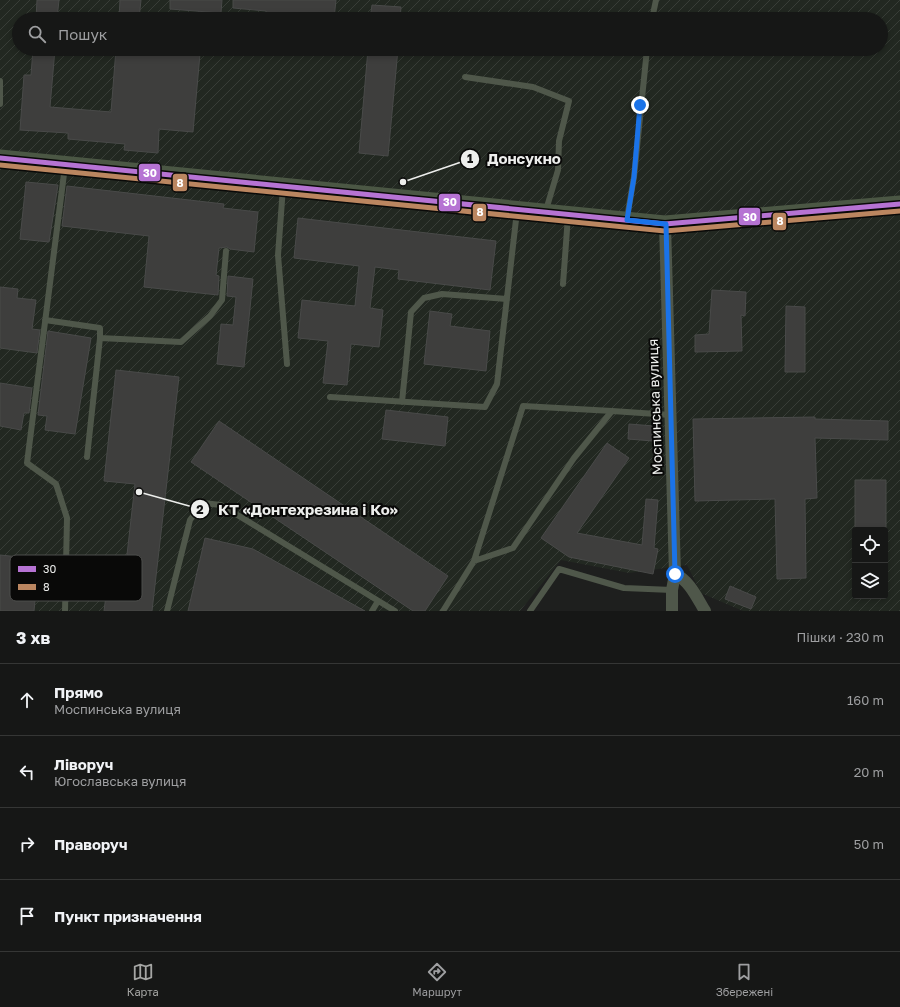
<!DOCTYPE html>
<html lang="uk">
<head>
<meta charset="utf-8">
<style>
	body { margin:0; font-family:"Golos Text",sans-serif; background:#1f201f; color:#f1f3f6 }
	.controls { position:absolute; right:12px; bottom:12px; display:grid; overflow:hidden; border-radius:4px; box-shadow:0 2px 6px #0003 }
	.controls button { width:36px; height:36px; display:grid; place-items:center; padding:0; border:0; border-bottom:1px solid #353635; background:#161716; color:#f1f3f6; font:20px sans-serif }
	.stop { position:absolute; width:12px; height:12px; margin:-9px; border:3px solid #1a73e8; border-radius:50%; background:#fff }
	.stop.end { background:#1a73e8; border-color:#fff; box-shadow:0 1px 4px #0008 }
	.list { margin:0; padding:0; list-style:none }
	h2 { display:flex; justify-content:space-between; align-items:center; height:52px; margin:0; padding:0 16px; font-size:17px }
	h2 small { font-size:13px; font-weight:400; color:#9e9fa1 }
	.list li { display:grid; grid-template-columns:26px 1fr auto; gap:12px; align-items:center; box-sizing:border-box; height:72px; padding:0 16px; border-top:1px solid #353635 }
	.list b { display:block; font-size:15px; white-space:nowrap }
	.list p { margin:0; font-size:13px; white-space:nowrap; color:#9e9fa1 }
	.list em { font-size:13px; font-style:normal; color:#9e9fa1 }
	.icon { flex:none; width:22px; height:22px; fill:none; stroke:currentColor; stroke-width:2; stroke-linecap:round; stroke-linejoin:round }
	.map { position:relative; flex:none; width:900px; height:611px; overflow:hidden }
	.search { position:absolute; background:#161716; box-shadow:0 2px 6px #0003; left:12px; right:12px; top:12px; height:44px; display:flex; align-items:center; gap:10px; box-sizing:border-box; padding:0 14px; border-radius:22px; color:#9e9fa1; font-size:15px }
	.sheet { height:340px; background:#161716 }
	nav { display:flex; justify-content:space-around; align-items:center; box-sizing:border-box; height:56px; border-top:1px solid #353635; background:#161716; font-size:11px; color:#9e9fa1 }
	nav a { display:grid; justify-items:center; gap:2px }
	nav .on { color:#a5a6a4 }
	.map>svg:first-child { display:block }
	.industrial { fill:url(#industrial-furrows); fill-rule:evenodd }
	.building { fill:#3e3e3d; stroke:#494a49 }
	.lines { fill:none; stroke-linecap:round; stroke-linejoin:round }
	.service { stroke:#4f574a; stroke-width:6 }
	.minor { stroke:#4f574a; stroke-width:12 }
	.secondary { stroke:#4b5744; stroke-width:17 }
	.bus-1-casing { stroke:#090908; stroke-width:8 }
	.bus-2-casing { stroke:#090908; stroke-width:8 }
	.bus-1 { stroke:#b673d3; stroke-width:5 }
	.bus-2 { stroke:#bb8660; stroke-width:5 }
	.route { stroke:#1a73e8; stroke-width:5 }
	.labels { text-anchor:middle; stroke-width:4; stroke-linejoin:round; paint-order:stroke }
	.street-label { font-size:14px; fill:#edeeec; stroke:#090908 }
	.key { fill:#090908; stroke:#4d4e4c; stroke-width:1 }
	.key-label { font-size:11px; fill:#edeeec }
	.leader { fill:none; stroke:#edeeec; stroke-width:1.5 }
	.callout-dot { fill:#edeeec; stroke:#090908; stroke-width:1.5 }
	.mark-label { font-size:12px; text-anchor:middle; font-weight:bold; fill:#111 }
	.callout-label { font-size:15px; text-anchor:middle; font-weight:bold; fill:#edeeec; stroke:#090908; stroke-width:4; stroke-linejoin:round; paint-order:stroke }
	.line-badge { stroke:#090908; stroke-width:1.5 }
	.badge-label { font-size:11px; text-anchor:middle; font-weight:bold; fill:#fff }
</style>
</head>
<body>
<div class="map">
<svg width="900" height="611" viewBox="0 0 900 611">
	<defs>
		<pattern id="industrial-furrows" width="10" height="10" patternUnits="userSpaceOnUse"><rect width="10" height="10" fill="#222821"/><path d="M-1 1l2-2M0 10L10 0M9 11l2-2" fill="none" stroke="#383d37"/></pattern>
	</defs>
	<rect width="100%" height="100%" fill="#1e1f1e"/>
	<!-- industrial -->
	<path class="industrial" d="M0 0H900V197L666 216 0 150ZM19 19H881V49H19Z
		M0 165 665 231 900 212V611H743L701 593 687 565 629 573 561 560 520 611H0ZM855 530H885V596H855Z"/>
	<!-- building -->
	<path class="building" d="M37 0H59L57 19H36Z
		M120 0H141L139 19H119Z
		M170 0H222L221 13 170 9Z
		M233 0H336L334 19H266V11L233 8Z
		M372 5 401 7 400 19H370Z
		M33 49H55L50 107 111 112 116 49H158V50L200 54 193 132 159 129 158 153 124 150 125 144 68 139V133L20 130 24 75H31Z
		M368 49H398L388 156 359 153Z
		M26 182 58 185 49 242 20 239Z
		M67 186 224 204 223 208 258 212 254 252 230 249 227 247 219 248 216 275 219 276 218 295 144 287 149 236 62 226Z
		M298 218 496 241 490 290 398 279 399 270 375 267 370 308 383 310 379 347 351 344 347 385 323 383 328 341 298 338 302 300 355 306 359 266 294 258Z
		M228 276 253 279 244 367 217 364 221 324 233 325 236 297 227 296Z
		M0 287 18 289 17 298 36 300 32 329 40 330 37 353 0 348Z
		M712 290 746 292 745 316 741 315 742 351 695 352V335L709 334Z
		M786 306 805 307V372H785Z
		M430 311 452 314 450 326 490 331 486 371 424 364Z
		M48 331 91 338 75 434 45 430 47 416 38 415Z
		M116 370 179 377 152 611H104L107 588 123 590 135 484 104 481Z
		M0 383 32 388 29 413H24L21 430 0 426Z
		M386 410 448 417 445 446 382 439Z
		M815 417V419L888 421V440L815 438 817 498 805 499 806 578 777 579 775 499 695 501 693 419Z
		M219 421 448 576 425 611H413L191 462Z
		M629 424 654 426 653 441 628 439Z
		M607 443 629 458 577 533 642 545 646 499 658 500 654 548 658 549 653 574 569 557 541 538Z
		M855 480H886V530H855Z
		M205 538 253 549 365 611H188Z
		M0 555 39 559 34 611H0Z
		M730 586 756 597 751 609 725 599Z"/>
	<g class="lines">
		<!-- service -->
		<path class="service" d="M652 19 656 0
			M465 77 533 87 569 101 559 141 558 170 546 210
			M0 81V104
			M65 166 27 463 56 484 67 518 65 611
			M283 187 278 255 287 364
			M627 218 634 177 647 49
			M563 284 568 216
			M45 320 100 328V338L87 457
			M100 338 181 342 210 316 222 300 226 251
			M330 397 485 407 497 384 517 211
			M402 402 411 312 424 298 442 294 507 299
			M474 561 523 406 612 411
			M167 611 190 520 203 503 221 505 395 611
			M372 611 378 601
			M443 611 474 561 513 548 574 458 612 411 671 415
			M530 611 559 569 624 588 672 590"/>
		<!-- minor -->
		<path class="minor" d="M665 224 675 574 672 590V611
			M675 574C690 581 697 598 705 611"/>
		<!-- secondary -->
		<path class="secondary" d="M0 158 665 224 900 204"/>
		<!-- bus-1 casing -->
		<g class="bus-1-casing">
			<path id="bus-1" d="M0 158 665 224 900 204"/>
		</g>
		<!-- bus-2 casing -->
		<g class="bus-2-casing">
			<path id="bus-2" d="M0 165 665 231 900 211"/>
		</g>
		<!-- bus-1 -->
		<use href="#bus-1" class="bus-1"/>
		<!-- bus-2 -->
		<use href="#bus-2" class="bus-2"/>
	</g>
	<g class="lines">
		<!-- route -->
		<path class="route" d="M640 105 634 177 627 220 666 224 675 574"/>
	</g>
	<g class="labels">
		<!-- street labels -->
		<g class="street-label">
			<text transform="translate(655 407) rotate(-92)" y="5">Моспинська вулиця</text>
		</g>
	</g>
	<!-- legend -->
	<rect x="10" y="555" width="132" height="46" rx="6" class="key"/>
	<rect x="18" y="566" width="18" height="6" fill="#b673d3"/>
	<rect x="18" y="584" width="18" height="6" fill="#bb8660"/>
	<g class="key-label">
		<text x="43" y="573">30</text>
		<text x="43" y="591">8</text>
	</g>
	<!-- callouts -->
	<path class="leader" d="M403 182L470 159M139 492L200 509"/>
	<g class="callout-dot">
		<circle cx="403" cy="182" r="4"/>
		<circle cx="139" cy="492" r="4"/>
		<circle cx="470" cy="159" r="10"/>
		<circle cx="200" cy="509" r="10"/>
	</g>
	<g class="mark-label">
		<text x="470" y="163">1</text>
		<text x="200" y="514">2</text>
	</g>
	<g class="callout-label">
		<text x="524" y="164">Донсукно</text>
		<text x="308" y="515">КТ «Донтехрезина і Ко»</text>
	</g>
	<g class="line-badge">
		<rect x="138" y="163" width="23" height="19" rx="4" fill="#b673d3"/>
		<rect x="172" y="173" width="16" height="19" rx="4" fill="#bb8660"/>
		<rect x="438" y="193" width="23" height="19" rx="4" fill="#b673d3"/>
		<rect x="472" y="203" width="15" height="19" rx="4" fill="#bb8660"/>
		<rect x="738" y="207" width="23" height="19" rx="4" fill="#b673d3"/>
		<rect x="772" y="212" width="15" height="19" rx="4" fill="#bb8660"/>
	</g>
	<g class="badge-label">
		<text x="150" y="177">30</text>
		<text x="180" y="187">8</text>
		<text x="450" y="206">30</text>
		<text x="480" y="216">8</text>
		<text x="750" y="221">30</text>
		<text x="780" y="225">8</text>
	</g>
</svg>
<div class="controls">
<button><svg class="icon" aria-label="locate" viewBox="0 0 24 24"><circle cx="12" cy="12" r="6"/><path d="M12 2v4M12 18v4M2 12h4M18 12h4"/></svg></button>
<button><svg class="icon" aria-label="layers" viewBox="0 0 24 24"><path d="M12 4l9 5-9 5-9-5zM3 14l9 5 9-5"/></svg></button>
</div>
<div class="stop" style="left:675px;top:574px"></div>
<div class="stop end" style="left:640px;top:105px"></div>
<div class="search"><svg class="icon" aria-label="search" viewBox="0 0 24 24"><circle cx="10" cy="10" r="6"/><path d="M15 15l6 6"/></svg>Пошук</div>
</div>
<section class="sheet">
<h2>3 хв<small>Пішки · 230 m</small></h2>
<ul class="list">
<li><svg class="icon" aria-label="ahead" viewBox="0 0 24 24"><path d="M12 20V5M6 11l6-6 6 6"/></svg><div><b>Прямо</b><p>Моспинська вулиця</p></div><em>160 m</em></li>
<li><svg class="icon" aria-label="left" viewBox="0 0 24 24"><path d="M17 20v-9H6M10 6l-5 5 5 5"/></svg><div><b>Ліворуч</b><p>Югославська вулиця</p></div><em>20 m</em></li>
<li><svg class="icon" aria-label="right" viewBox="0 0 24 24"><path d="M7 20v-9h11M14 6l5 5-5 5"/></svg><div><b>Праворуч</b></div><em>50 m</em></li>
<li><svg class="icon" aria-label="arrive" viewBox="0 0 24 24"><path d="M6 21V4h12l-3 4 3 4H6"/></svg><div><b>Пункт призначення</b></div></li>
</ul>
</section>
<nav>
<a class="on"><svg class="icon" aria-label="map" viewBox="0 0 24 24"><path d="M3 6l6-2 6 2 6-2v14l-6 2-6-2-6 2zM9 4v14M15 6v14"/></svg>Карта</a>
<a><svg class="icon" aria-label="directions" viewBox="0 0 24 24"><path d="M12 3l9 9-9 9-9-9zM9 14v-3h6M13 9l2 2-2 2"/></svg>Маршрут</a>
<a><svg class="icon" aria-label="saved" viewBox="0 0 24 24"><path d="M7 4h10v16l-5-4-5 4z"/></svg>Збережені</a>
</nav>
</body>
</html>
